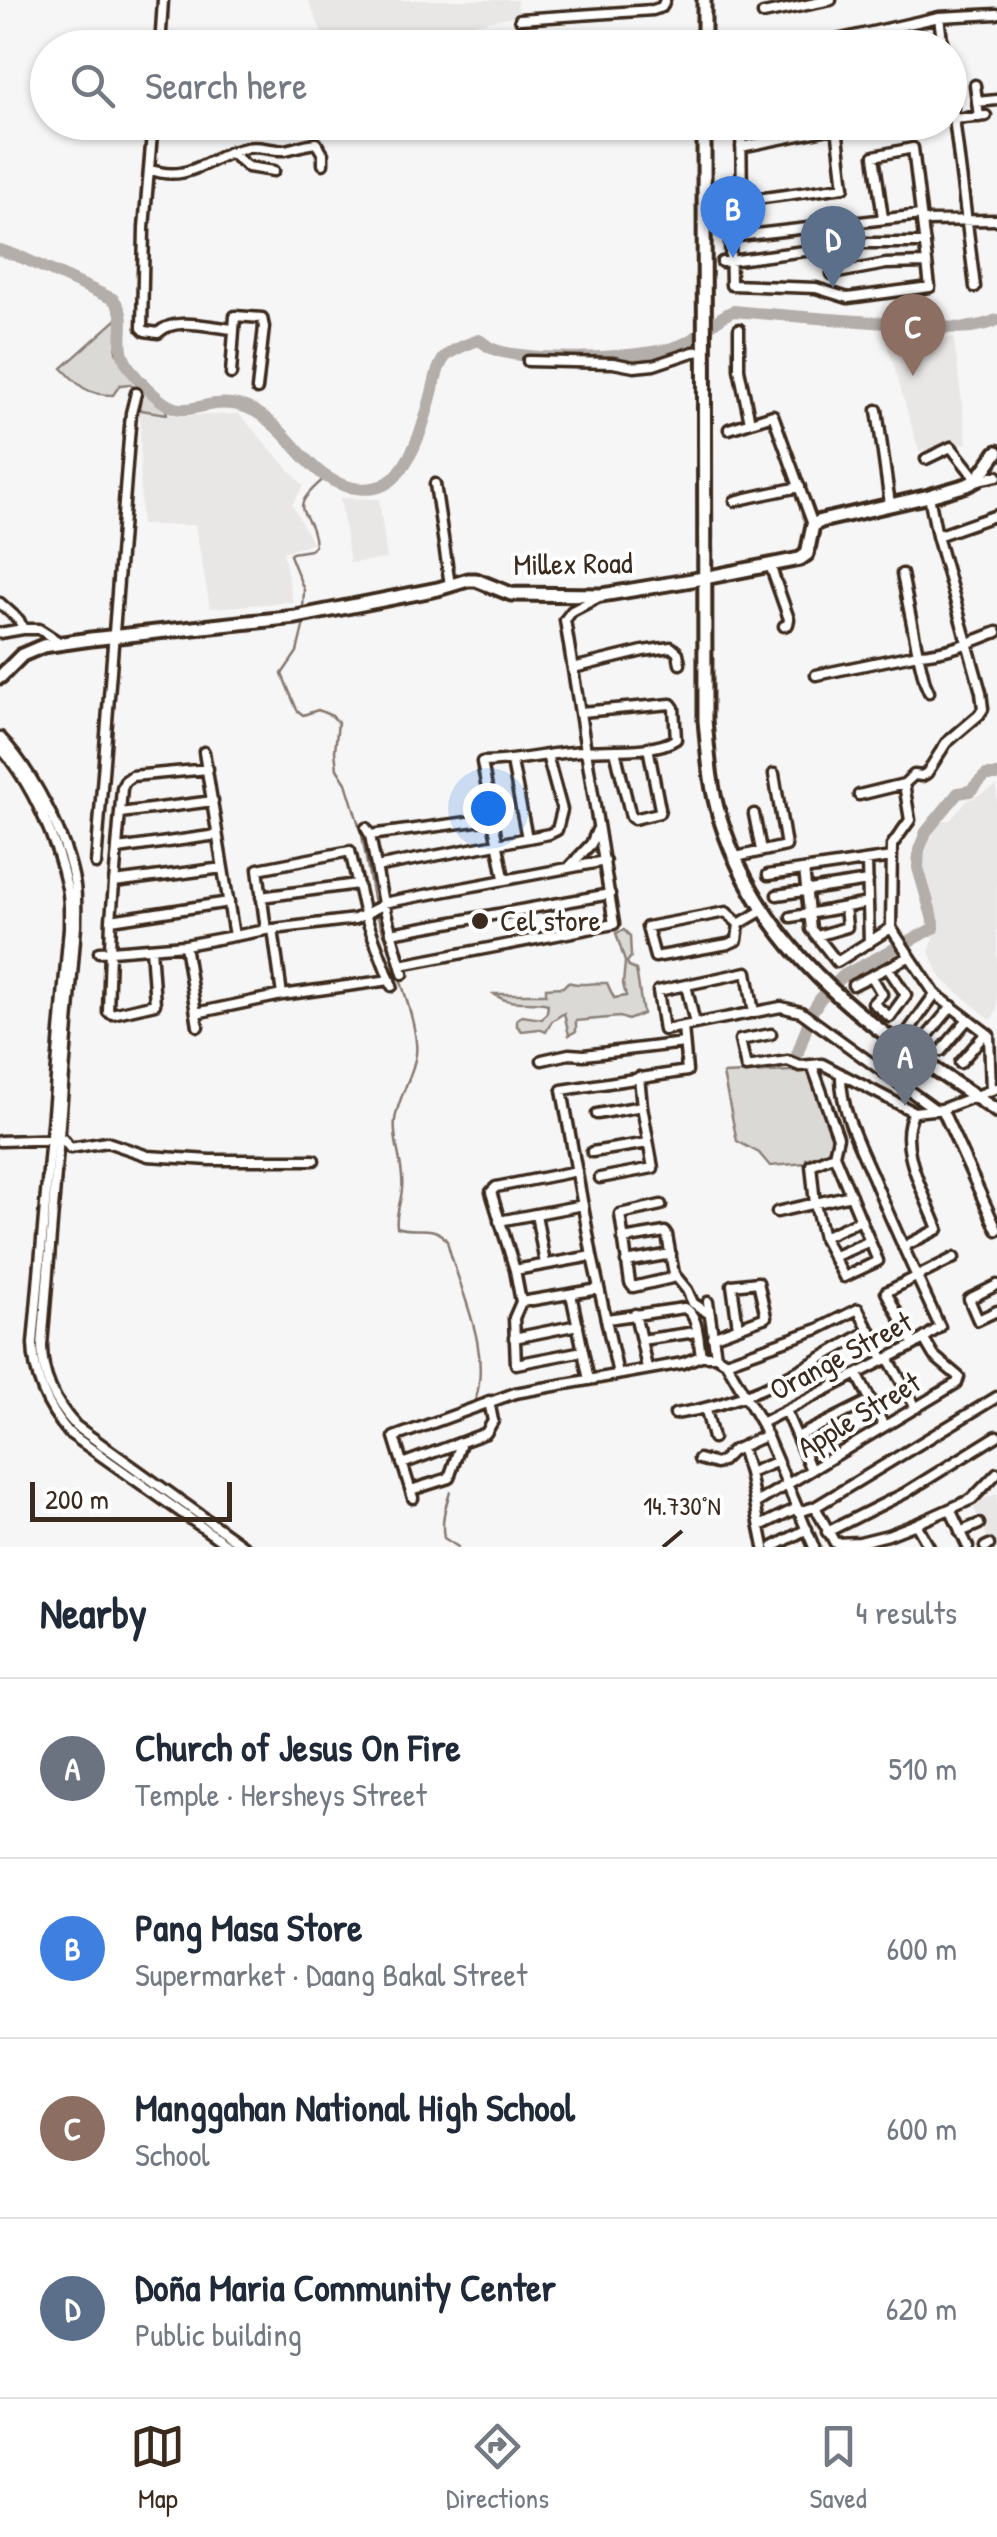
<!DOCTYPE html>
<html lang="en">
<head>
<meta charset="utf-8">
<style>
	body { margin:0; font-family:"Patrick Hand",sans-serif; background:#f6f6f7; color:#1f2937 }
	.scale { position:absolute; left:30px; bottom:25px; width:202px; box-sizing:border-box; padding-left:10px; border:5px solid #3b2a1e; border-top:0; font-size:28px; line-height:35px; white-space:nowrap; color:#3b2a1e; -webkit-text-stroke:8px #fff; paint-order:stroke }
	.you { position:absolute; left:488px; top:808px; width:35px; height:35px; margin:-25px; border:8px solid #fff; border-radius:50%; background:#1a73e8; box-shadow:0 0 0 15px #1a73e833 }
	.badge { display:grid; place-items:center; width:65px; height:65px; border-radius:50%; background:#3b2a1e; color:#fff; font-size:32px; font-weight:700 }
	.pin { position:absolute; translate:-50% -82px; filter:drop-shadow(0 2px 5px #0008) }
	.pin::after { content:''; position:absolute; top:52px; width:35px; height:30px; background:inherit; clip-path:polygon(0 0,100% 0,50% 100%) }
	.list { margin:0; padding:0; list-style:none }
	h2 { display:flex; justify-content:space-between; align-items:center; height:130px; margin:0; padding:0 40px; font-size:42px }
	h2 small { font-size:32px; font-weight:400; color:#747a83 }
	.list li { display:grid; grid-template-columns:65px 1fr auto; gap:30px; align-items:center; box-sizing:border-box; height:180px; padding:0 40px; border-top:2px solid #e0e1e3 }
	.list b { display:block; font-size:38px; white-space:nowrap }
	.list p { margin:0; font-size:32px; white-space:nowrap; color:#747a83 }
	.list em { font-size:32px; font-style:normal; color:#747a83 }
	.icon { flex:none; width:55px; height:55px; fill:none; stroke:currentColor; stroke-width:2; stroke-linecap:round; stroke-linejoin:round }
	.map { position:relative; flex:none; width:997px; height:1547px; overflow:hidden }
	.search { position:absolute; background:#fff; box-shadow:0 2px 8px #0004; left:30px; right:30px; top:30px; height:110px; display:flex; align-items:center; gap:25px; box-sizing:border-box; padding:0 35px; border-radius:55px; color:#747a83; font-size:38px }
	.sheet { height:850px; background:#fff }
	nav { display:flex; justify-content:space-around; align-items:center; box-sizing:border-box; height:140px; border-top:2px solid #e0e1e3; background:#fff; font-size:28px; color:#747a83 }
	nav a { display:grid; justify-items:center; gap:5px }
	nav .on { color:#3b2a1e }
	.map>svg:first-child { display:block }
	.built { fill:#e9e7e6 }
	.green { fill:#dbd9d6; stroke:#8b827a; stroke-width:2.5 }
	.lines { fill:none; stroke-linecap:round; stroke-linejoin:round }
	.stream { stroke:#847972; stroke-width:2.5 }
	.river { stroke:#b4aeaa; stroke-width:12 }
	.street-casing { stroke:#3b2a1e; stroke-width:15 }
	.secondary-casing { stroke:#3b2a1e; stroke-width:19 }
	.street { stroke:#fff; stroke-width:8 }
	.secondary { stroke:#fff; stroke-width:11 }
	.ticks { fill:none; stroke:#3b2a1e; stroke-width:4 }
	.poi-dot { fill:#3b2a1e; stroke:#fff; stroke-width:4 }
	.labels { text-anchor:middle; stroke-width:8; stroke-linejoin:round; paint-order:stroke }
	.street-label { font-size:30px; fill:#3b2a1e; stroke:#fff }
	.poi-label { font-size:30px; fill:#3b2a1e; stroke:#fff; text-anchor:start }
	.ticks-label { font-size:25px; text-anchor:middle; fill:#3b2a1e; stroke:#fff; stroke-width:8; stroke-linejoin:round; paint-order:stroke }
</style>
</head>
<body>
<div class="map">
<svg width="997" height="1547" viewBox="0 0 997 1547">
	<rect width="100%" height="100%" fill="#f7f6f6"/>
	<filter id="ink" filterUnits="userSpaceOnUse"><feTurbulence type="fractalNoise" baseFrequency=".01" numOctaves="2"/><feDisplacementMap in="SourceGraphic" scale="20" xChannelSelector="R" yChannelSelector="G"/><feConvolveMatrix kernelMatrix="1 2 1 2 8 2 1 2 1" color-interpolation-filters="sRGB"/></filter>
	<g filter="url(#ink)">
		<!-- built -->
		<path class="built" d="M308 0H517L519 15 427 33 429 47H328Z
			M954 338 967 443 919 451 887 343Z
			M140 410 180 416 239 414 304 486 292 504 312 543 283 552 293 602 210 608 195 525H141Z
			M340 498 379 499 387 559 350 563Z
			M997 786V1010L991 1020 942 979 929 952 938 924 922 866 927 844 941 820H950L968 800Z
			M997 1493V1547H992L972 1505Z"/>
		<!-- green -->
		<path class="green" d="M117 319 119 324 116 352 157 403 166 409 167 414 141 410 133 402 138 392 130 384 120 385 113 395C87 395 79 386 62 368Z
			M624 930 630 936 631 957 627 962 629 967 636 970C639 984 640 999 643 1014L628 1020 620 1017 576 1021V1031L569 1035 564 1013 552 1021 546 1032 539 1029 522 1031 517 1026V1019L522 1016 542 1019 547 1012 548 1004C527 999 511 1007 494 994H546V988L563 987 568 982C582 987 593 982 607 983L614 998 626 996 623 984 625 962 616 933Z
			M814 1070 835 1137 827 1152 806 1159V1163L770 1166 759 1153 737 1141 723 1074Z"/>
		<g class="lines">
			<!-- stream -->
			<path class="stream" d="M303 609 304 590 290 555 292 553 310 550 315 546C313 506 281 515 326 477
				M304 623 297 652 282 674 297 710 303 715 318 710 332 716 338 722 335 751 337 769 346 783 362 835 374 904
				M376 912C387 943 420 1024 416 1054 413 1077 398 1097 395 1120 392 1142 405 1166 402 1189 401 1203 395 1214 397 1227 415 1234 434 1222 447 1241 460 1293 492 1347 475 1402
				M450 1492C445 1508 441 1521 444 1538L458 1547"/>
			<!-- river -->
			<path class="river" d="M0 250 23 258 113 299C128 316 119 330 122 350 124 367 145 387 158 398 180 417 191 407 215 404 233 402 251 407 265 418 288 434 303 461 325 476 346 490 377 496 396 476 415 455 425 420 432 393 435 381 437 367 445 357 453 349 468 344 479 340 484 343 488 347 493 349 527 363 646 359 681 345 701 337 714 319 733 311 791 316 847 321 905 324 933 326 970 333 997 320
				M797 1055 812 1012 820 999 844 975 934 928V923L918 868 919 850 926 832 958 793 970 791 986 775H997"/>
			<!-- street casing -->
			<g class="street-casing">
				<path id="street" d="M763 14 831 0
					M939 17 943 48
					M520 19 653 10 662 7 665 0
					M160 48 163 0
					M801 48 939 17 997 14
					M975 85 979 117
					M950 86 975 287
					M977 102 997 100
					M953 119 986 116
					M153 122 144 228 142 328 145 331 158 333C174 316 210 327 233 329
					M741 122 742 201 844 187 837 127
					M741 147 864 122
					M230 152 248 167 274 171
					M149 169C190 185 209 155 246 148 260 145 271 151 285 150 295 148 306 144 316 143L323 154V164
					M883 218 874 156 913 148 930 287 848 298 816 288 731 285 730 237 921 215
					M922 221 997 220
					M722 262 865 243H925
					M832 274 886 264 926 263
					M739 329V369L750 422
					M528 361 613 363 634 367 654 365 693 352 704 351
					M231 374 235 316 262 318 264 327 257 389
					M877 410 890 504
					M729 429 773 415 813 525
					M926 459 951 447 977 480 997 476
					M435 484 450 585
					M735 501C757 495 777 492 800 487
					M937 536 997 515
					M770 565 789 619 788 624 784 626
					M0 603 19 620 23 629 0 633
					M23 629H39L59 642
					M573 668 643 651 671 647 678 653 680 664
					M816 675 918 654 902 574
					M929 692 925 683 918 654C946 653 972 642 997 632
					M0 737C33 772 67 837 75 886 77 899 76 912 76 926L42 1346C42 1378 55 1403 76 1426L245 1547
					M0 747C32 783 57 841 67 888 70 901 69 915 69 928L33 1344C34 1379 47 1407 69 1433L230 1547
					M615 750 631 817 634 819 659 813 660 809 648 747
					M204 752 234 936
					M512 762 527 838
					M859 795 904 784
					M120 813 213 801
					M754 814 761 850
					M366 828 370 835 383 903 403 974
					M370 835 491 819
					M118 849 217 835
					M736 857 786 846 774 774
					M867 861 869 943
					M96 864 131 413 136 393
					M570 866 591 844 597 830
					M376 867 549 834 557 830 562 810 547 755
					M804 870 811 929 837 962 891 928
					M768 875 892 857
					M504 878 482 762C516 762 549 753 583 751 608 749 656 753 676 739L674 708 671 704 581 712
					M114 882 223 868
					M777 895 868 881
					M261 897 357 884
					M791 917 868 903
					M111 920 229 902
					M739 924 726 912 647 927 655 957 728 944 737 940 739 924 763 910
					M891 928 892 845 910 820 904 784 914 775 922 776 927 773 946 743 979 715 983 709 981 692 937 536 929 496
					M891 928 935 994 989 1035
					M273 929 282 995
					M266 930 258 869 350 851 365 915 392 986
					M391 933 610 894
					M817 936 847 927 845 907
					M185 945 198 1026
					M151 948 155 1004 112 1014 108 1012 111 920 122 788 125 781 132 776 208 769
					M99 952 185 945 266 930 355 919 379 907 383 903 605 861
					M401 965 614 924 565 620 572 611 599 597
					M872 977 882 994 873 1003 890 1017 906 995 888 968
					M686 985 695 1024
					M853 985 909 957
					M196 1013 282 995 390 980
					M754 1013 747 972 658 991 664 1030 781 1007 801 1012 936 1110
					M909 1030 935 994
					M771 1034 740 1040 746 1067 788 1061 800 1066 822 1064 914 1112
					M989 1035 991 1090
					M924 1040 952 1006
					M941 1051 968 1019
					M542 1060 569 1054 584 1055 684 1043
					M960 1063 986 1033
					M812 1065 838 1137 834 1155 811 1165 815 1204 823 1237 844 1277 878 1261 834 1155
					M942 1109 997 1230
					M914 1112 942 1109 997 1088
					M597 1114 642 1106
					M0 1141 63 1139 70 1148 107 1142 148 1156 210 1160H314
					M592 1152 648 1143
					M577 1171 496 1187 491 1192 515 1270 521 1302 514 1318 516 1364 583 1351
					M600 1178 653 1168 642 1106 639 1077
					M661 1205 620 1214 630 1283 633 1287 676 1277
					M777 1212 851 1195
					M536 1214 545 1264
					M499 1221 583 1205
					M823 1237 861 1220
					M623 1239 665 1232 667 1235 674 1274 687 1290 693 1303 708 1313
					M903 1247 938 1229C926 1196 895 1145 914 1112
					M833 1257 870 1241
					M626 1262 671 1254
					M515 1270 592 1256
					M997 1285 969 1299 978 1320 997 1311
					M571 1294 589 1380
					M521 1302 599 1289
					M708 1302 716 1356 726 1362 761 1423 814 1547
					M635 1314 641 1340
					M607 1319 684 1308C699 1314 698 1341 701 1356
					M712 1337 766 1317 758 1282 732 1285 738 1327
					M514 1338 578 1325
					M914 1345 886 1292 954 1258
					M888 1358 916 1408
					M726 1362 818 1329 858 1309 884 1360
					M647 1368 641 1340 696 1332
					M618 1374 592 1256 562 1090 687 1071 683 1027
					M857 1374 884 1426
					M706 1410 713 1438
					M786 1412 811 1470
					M675 1414C752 1403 804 1367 870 1330
					M761 1423 914 1345 940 1327C917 1277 894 1228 873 1177 859 1145 840 1109 841 1074
					M797 1437 871 1400
					M741 1447 749 1473 764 1547
					M699 1459 716 1464 722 1461 732 1451 767 1435
					M402 1464 486 1433 493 1421 489 1401
					M749 1473 776 1462
					M411 1490 449 1478 461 1443
					M413 1498 394 1437 515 1393 683 1363 701 1356H716
					M756 1503 957 1383 959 1377 934 1356 924 1339
					M815 1507 835 1543 860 1542 888 1535 916 1524 972 1499 997 1473
					M950 1509 968 1547
					M798 1512 815 1507 997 1397
					M916 1524 929 1547
					M760 1526 797 1508
					M827 1532 905 1493 997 1436
					M960 1532 979 1524
					M773 1547 807 1529
					M985 1547 989 1545"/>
			</g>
			<!-- secondary casing -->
			<g class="secondary-casing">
				<path id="secondary" d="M704 48V0
					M704 122 705 720C708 753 710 787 720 818 764 960 880 1034 997 1111
					M0 677 22 655 43 646 91 639 296 617 438 589 468 580H476L511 594 602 595 704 578 800 559 807 554 813 525 821 521 929 496 967 485 977 480 997 452"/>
			</g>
			<!-- street -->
			<use href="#street" class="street"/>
			<!-- secondary -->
			<use href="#secondary" class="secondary"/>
		</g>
	</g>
	<!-- ticks -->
	<path class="ticks" d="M663 1547 682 1531"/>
	<!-- markers -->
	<circle class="poi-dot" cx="480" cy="921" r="10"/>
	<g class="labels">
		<!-- street labels -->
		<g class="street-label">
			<text transform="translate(573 564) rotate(-1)" y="10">Millex Road</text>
			<text transform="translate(841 1356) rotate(-28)" y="10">Orange Street</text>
			<text transform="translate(859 1415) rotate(-31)" y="10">Apple Street</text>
		</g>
		<!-- poi labels -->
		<g class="poi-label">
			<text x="500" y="931">Cel store</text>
		</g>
	</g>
	<g class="ticks-label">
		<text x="682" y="1515">14.730°N</text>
	</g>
</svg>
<div class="scale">200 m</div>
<div class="you"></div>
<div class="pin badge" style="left:905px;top:1106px;background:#6b7280">A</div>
<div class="pin badge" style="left:733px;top:258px;background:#3f7fe0">B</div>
<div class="pin badge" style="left:913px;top:376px;background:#8d6e63">C</div>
<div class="pin badge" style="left:833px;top:288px;background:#5c6f8a">D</div>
<div class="search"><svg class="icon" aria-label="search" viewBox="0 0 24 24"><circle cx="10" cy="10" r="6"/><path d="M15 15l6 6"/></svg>Search here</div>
</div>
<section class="sheet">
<h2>Nearby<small>4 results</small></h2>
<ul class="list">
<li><span class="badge" style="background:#6b7280">A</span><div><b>Church of Jesus On Fire</b><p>Temple · Hersheys Street</p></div><em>510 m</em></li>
<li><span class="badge" style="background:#3f7fe0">B</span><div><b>Pang Masa Store</b><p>Supermarket · Daang Bakal Street</p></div><em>600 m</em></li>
<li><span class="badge" style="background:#8d6e63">C</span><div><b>Manggahan National High School</b><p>School</p></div><em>600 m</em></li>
<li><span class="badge" style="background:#5c6f8a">D</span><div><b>Doña Maria Community Center</b><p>Public building</p></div><em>620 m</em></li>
</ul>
</section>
<nav>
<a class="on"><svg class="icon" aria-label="map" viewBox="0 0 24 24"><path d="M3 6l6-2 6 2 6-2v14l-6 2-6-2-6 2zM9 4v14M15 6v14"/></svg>Map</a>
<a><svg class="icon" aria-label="directions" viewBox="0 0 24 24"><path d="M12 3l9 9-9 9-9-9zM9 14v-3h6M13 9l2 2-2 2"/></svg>Directions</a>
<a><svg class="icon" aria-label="saved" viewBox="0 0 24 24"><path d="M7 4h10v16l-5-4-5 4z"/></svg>Saved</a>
</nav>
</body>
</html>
